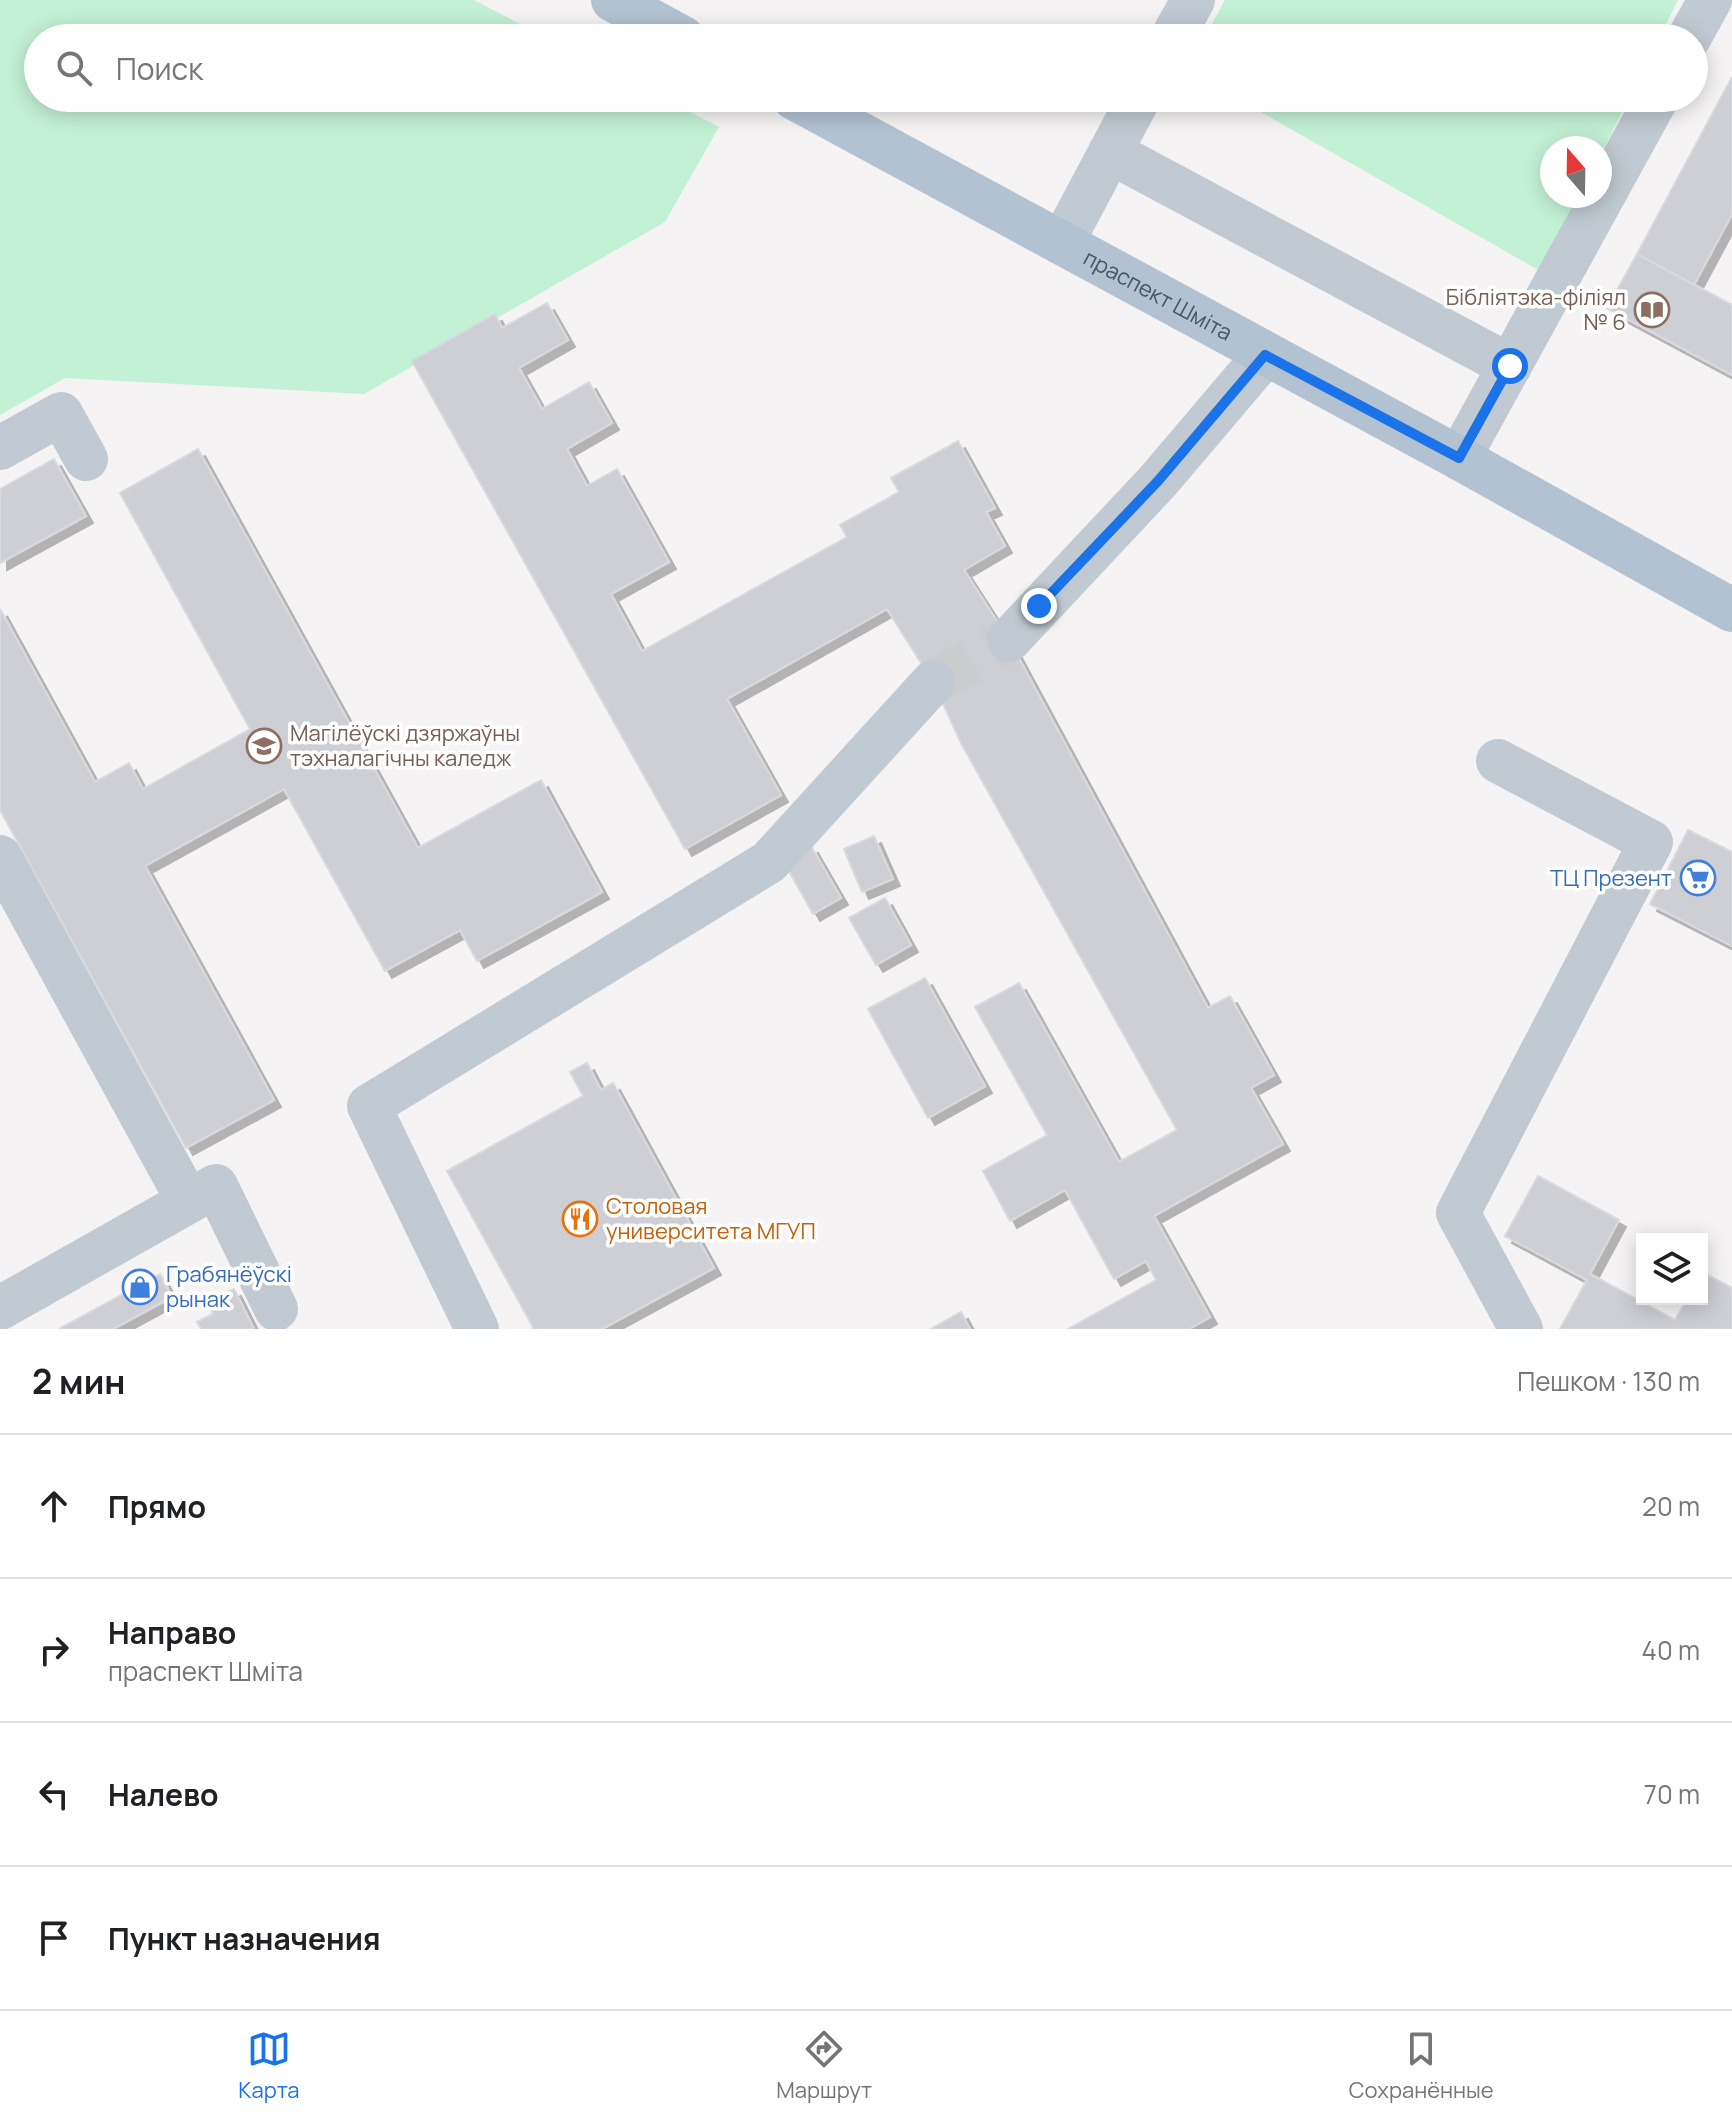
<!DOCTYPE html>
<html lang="ru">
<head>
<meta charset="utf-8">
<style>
	body { margin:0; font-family:Manrope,sans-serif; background:#f2f2f2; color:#202124 }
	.controls { position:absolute; right:24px; bottom:24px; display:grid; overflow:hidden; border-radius:0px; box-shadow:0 4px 20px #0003 }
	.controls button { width:72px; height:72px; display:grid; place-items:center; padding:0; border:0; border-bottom:2px solid #e0e0e0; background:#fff; color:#202124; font:40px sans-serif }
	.compass { position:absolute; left:1540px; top:136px; width:72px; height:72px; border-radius:50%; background:#fff; box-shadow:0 4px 20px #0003; rotate:340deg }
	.stop { position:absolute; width:24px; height:24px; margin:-18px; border:6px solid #1a73e8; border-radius:50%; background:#fff }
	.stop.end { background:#1a73e8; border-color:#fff; box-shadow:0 2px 8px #0008 }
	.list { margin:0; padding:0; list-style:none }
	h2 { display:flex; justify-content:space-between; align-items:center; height:104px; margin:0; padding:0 32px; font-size:34px }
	h2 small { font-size:26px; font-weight:400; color:#757577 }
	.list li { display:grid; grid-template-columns:52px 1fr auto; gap:24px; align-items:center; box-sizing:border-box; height:144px; padding:0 32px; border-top:2px solid #e0e0e0 }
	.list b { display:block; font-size:30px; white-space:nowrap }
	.list p { margin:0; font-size:26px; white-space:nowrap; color:#757577 }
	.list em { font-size:26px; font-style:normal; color:#757577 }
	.icon { flex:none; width:44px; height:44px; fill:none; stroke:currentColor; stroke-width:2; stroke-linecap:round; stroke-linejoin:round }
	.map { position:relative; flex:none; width:1732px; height:1329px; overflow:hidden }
	.search { position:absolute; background:#fff; box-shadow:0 4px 20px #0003; left:24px; right:24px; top:24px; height:88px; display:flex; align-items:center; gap:20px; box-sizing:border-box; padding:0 28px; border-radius:44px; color:#757577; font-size:30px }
	.sheet { height:680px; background:#fff }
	nav { display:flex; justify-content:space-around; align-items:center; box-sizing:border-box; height:112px; border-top:2px solid #e0e0e0; background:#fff; font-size:22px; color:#757577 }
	nav a { display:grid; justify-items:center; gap:4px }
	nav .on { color:#1a73e8 }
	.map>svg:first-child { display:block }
	.green { fill:#c3f1d5 }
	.building { fill:#cdcfd5; stroke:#d7d9de; stroke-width:2; filter:url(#shadow) }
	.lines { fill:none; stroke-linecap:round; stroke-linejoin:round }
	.minor-tunnel { stroke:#caccce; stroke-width:44; stroke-dasharray:44 22; stroke-linecap:butt }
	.minor { stroke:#c1cad2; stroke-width:44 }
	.major { stroke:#b3c2d1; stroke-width:44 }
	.route { stroke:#1a73e8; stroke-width:10 }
	.labels { text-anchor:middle; stroke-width:7; stroke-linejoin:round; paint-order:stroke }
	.street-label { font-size:22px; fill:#4a5661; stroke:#fff }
	.education-label { font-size:22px; fill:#785e54; stroke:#fff; text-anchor:end }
	.shop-label { font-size:22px; fill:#366cbe; stroke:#fff; text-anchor:end }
	.food-label { font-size:22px; fill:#c56008; stroke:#fff; text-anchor:start }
</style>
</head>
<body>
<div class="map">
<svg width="1732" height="1329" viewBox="0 0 1732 1329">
	<defs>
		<filter id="shadow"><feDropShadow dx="7" dy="7" stdDeviation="0" flood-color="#0004"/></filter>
	</defs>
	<rect width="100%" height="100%" fill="#f5f3f3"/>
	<!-- green -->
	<path class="green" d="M0 0H474L547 38H38V98H663L719 127 665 222 364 394 65 378 0 415Z
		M1225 0H1678L1659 38H1204Z
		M1236 98H1629L1600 156V148H1552V196H1580L1542 272Z"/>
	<!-- building -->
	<path class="building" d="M1732 77V214L1694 285 1637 254Z
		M1637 254 1732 305V375L1607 308Z
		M547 303 568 340 519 368 542 409 589 382 612 423 567 449 587 486 617 469 669 562 611 594 642 651 847 537 840 525 899 492 891 478 958 441 995 508 986 512 1005 546 964 570 1009 640 1208 1008 1230 996 1274 1075 1251 1088 1283 1144 1154 1216 1210 1317 1189 1329H1068L1156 1280 1146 1261 1114 1279 1065 1190 1010 1221 983 1171 1047 1135 975 1007 1019 983 1119 1162 1177 1130 961 743 933 682 887 609 727 699 781 795 685 849 412 361 495 314 502 328Z
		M198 449 418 848 541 780 602 892 477 961 460 930 385 971 284 789 145 866 274 1100 186 1148 0 810V609L95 782 129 763 143 789 250 729 120 493Z
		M54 459 86 516 0 563V489Z
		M1688 830 1732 852V946L1650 904Z
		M874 836 893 879 862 892 844 849Z
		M811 846 841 898 813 914 784 862Z
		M885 898 911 945 876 965 849 918Z
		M925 978 985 1086 928 1118 868 1009Z
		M587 1063 601 1090 613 1083 714 1268 602 1329H534L447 1171 583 1096 570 1072Z
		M1538 1176 1619 1220 1590 1274 1675 1320 1687 1299H1702V1272L1732 1288V1329H1560L1587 1280 1505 1236Z
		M160 1274 172 1297 113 1329H59Z
		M234 1289 254 1329H201L197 1322 213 1314 208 1302Z
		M961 1312 970 1329H931Z"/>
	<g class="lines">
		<!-- minor-tunnel -->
		<path class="minor-tunnel" d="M933 682 1009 640"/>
		<!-- minor -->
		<path class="minor" d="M1172 38 1193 0
			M1689 38 1710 0
			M1110 152 1510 366
			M1062 243 1139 98
			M0 448 61 414 86 459
			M1459 458 1657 98
			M1009 640 1158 481 1265 355
			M1498 761 1651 842 1458 1213 1521 1329
			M0 857 188 1201
			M0 1308 216 1186 276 1309
			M477 1329 369 1106 769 862 933 682"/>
		<!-- major -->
		<g class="major">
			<path d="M613 0 683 38"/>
			<path id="s1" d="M794 98 1459 458 1732 610"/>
		</g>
	</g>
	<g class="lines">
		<!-- route -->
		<path class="route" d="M1039 606 1158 481 1265 355 1459 458 1510 366"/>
	</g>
	<!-- icons -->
	<defs>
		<g id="library-ring" transform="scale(1.8)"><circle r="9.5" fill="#fff" stroke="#8d6e63" stroke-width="1.5"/><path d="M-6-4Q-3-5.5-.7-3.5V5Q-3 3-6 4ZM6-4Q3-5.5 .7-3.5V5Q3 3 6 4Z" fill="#8d6e63"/></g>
		<g id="university-ring" transform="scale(1.8)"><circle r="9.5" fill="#fff" stroke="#8d6e63" stroke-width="1.5"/><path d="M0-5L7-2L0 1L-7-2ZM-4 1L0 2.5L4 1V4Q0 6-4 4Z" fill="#8d6e63"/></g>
		<g id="supermarket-ring" transform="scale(1.8)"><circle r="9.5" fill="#fff" stroke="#3f7fe0" stroke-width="1.5"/><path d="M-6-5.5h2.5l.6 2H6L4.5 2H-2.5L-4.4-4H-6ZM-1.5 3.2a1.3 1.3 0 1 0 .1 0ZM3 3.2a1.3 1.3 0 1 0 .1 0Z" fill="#3f7fe0"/></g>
		<g id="restaurant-ring" transform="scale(1.8)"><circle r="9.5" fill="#fff" stroke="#e8710a" stroke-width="1.5"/><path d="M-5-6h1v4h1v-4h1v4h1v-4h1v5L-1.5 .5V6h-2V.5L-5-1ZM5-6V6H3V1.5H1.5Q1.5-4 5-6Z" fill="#e8710a"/></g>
		<g id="shop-ring" transform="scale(1.8)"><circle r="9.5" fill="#fff" stroke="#3f7fe0" stroke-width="1.5"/><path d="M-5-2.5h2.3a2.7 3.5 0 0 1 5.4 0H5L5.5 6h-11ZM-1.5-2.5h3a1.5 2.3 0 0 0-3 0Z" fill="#3f7fe0"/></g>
	</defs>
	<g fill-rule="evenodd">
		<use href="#library-ring" x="1652" y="310"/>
		<use href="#university-ring" x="264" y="746"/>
		<use href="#supermarket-ring" x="1698" y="878"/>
		<use href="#restaurant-ring" x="580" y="1219"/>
		<use href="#shop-ring" x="140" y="1287"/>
	</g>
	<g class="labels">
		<!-- street labels -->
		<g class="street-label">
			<text dy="8" stroke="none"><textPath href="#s1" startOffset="414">праспект Шміта</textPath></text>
		</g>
		<!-- education labels -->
		<g class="education-label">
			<text x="1626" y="305">Бібліятэка-філіял<tspan x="1626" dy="25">№ 6</tspan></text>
			<text x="290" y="741" text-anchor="start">Магілёўскі дзяржаўны<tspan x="290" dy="25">тэхналагічны каледж</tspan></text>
		</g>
		<!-- shop labels -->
		<g class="shop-label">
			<text x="1672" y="886">ТЦ Презент</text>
			<text x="166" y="1282" text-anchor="start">Грабянёўскі<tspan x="166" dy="25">рынак</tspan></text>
		</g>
		<!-- food labels -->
		<g class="food-label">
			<text x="606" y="1214">Столовая<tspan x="606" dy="25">университета МГУП</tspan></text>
		</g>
	</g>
</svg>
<div class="controls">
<button><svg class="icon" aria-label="layers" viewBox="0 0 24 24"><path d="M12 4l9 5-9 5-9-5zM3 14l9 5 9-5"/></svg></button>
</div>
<svg class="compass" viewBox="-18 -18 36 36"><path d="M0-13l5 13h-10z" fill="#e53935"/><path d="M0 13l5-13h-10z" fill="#757577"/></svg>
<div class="stop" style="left:1510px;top:366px"></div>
<div class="stop end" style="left:1039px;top:606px"></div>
<div class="search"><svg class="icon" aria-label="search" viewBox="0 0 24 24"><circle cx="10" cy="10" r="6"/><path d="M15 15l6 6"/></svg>Поиск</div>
</div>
<section class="sheet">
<h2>2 мин<small>Пешком · 130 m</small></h2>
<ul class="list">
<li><svg class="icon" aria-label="ahead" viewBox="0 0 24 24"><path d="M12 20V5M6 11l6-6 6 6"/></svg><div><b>Прямо</b></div><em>20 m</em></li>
<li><svg class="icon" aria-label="right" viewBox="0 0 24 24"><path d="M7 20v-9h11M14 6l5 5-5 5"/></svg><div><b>Направо</b><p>праспект Шміта</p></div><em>40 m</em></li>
<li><svg class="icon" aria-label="left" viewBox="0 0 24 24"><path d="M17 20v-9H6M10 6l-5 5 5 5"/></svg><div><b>Налево</b></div><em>70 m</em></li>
<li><svg class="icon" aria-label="arrive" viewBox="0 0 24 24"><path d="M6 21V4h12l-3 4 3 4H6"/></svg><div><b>Пункт назначения</b></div></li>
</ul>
</section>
<nav>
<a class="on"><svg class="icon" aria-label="map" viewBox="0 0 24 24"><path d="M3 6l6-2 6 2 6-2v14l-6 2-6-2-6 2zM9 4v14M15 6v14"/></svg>Карта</a>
<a><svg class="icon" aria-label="directions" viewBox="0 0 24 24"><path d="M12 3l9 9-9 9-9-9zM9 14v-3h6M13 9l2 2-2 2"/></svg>Маршрут</a>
<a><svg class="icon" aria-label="saved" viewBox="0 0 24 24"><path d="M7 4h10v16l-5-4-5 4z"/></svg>Сохранённые</a>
</nav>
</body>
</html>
